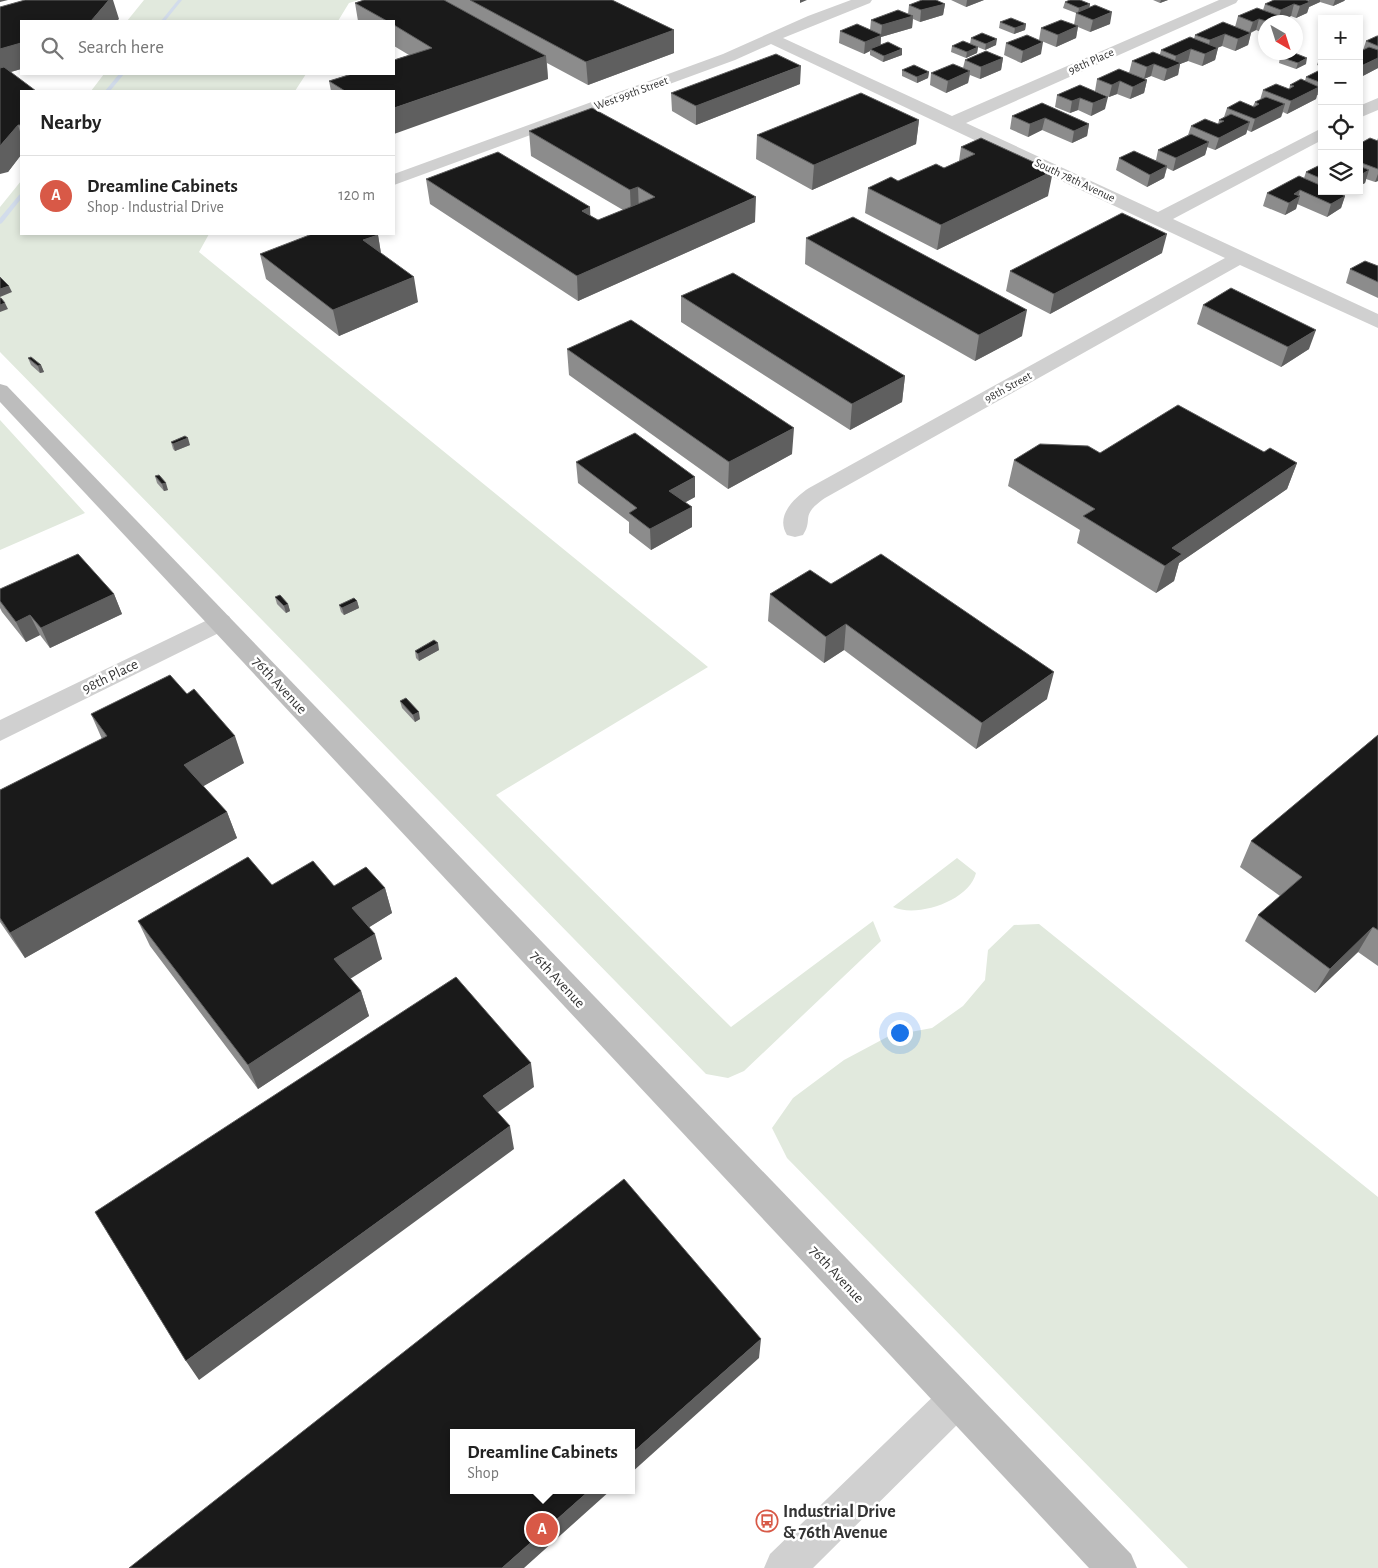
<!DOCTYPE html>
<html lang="en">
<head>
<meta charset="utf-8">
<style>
	body { margin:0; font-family:"Alegreya Sans",sans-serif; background:#f6f6f6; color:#222 }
	.controls { position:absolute; right:15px; top:15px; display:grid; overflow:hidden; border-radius:0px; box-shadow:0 2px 8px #0003 }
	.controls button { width:45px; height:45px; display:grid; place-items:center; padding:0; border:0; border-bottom:1px solid #e0e0e0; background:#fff; color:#222; font:25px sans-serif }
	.compass { position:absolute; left:1258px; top:15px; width:45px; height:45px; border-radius:50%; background:#fff; box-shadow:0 2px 8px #0003; rotate:141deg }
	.you { position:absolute; left:899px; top:1032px; width:18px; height:18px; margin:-12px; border:4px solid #fff; border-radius:50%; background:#1a73e8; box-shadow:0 0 0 8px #1a73e833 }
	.badge { display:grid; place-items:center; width:32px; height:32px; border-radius:50%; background:#d85947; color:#fff; font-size:16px; font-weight:700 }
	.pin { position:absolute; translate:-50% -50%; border:2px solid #fff; box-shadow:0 1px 5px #0006 }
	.popup { position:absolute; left:450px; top:1429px; width:185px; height:65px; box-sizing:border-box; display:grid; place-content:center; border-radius:0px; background:#fff; filter:drop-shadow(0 1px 4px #0005); font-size:16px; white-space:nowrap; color:#767676 }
	.popup b { font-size:19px; color:#222 }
	.popup::after { content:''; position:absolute; left:50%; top:100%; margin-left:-10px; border:10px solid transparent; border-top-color:#fff }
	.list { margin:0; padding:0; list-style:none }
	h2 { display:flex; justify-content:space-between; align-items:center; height:65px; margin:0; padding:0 20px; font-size:21px }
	h2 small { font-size:16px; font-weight:400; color:#767676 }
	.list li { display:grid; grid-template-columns:32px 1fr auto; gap:15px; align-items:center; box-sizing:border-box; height:80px; padding:0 20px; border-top:1px solid #e0e0e0 }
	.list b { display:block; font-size:19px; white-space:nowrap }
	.list p { margin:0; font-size:16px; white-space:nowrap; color:#767676 }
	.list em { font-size:16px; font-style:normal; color:#767676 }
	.icon { flex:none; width:28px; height:28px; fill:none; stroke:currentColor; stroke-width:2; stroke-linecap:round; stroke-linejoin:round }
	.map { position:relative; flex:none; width:1378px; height:1568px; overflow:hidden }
	.search { position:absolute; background:#fff; box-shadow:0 2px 8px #0003; left:20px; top:20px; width:375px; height:55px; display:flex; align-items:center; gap:12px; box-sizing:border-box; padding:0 18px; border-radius:0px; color:#767676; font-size:19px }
	.panel { position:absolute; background:#fff; box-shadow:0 2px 8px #0003; left:20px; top:90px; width:375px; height:145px; border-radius:0px }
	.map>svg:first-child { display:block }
	.green { fill:#e1e9dd }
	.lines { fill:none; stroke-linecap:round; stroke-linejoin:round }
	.stream { fill:#d2dceb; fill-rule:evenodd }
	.street { fill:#d0d0d0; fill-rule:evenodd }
	.secondary { fill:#bdbdbd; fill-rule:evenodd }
	.wall { fill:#8c8c8c }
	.shaded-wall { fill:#5f5f5f }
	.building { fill:#1a1a1a; stroke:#5f5f5f }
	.labels { text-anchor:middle; stroke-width:5; stroke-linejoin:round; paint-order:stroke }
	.far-street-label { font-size:12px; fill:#333; stroke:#fff }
	.street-label { font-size:15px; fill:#333; stroke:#fff }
	.near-poi-label { font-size:18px; font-weight:bold; fill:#333; stroke:#fff; text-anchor:start }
</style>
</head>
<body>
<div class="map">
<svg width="1378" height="1568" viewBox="0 0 1378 1568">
	<rect width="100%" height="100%" fill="#fff"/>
	<!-- green -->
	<path class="green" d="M144 0H359L349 3 338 21H127Z
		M104 74H306L295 91H91Z
		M21 181V234H209L199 252 708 667 496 795 731 1027 873 921 881 941 744 1071 728 1078 706 1074 0 352V207Z
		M0 420 85 513 0 550Z
		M957 858 976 873C969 901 917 918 893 907Z
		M1039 924 1378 1197V1568H1188L787 1158 772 1128 793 1098 844 1060 889 1036 932 1028 963 1006 985 980 988 950 1014 925Z"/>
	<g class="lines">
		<!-- stream -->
		<path class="stream" d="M178 0H182L165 21H161Z
			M119 74H124L110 91H105Z
			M21 194V199L2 223 0 224V218L19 195Z"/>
		<!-- street -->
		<path class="street" d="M851 0H872L870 3 783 38 952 116 1219 0H1238L1236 3 966 123 1158 212 1322 128V140L1173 219 1378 314V328L1240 265 825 498C799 516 814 518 803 535L795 537 787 535C775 516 794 498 809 488L1225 258 771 44 735 60 394 185V174L723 54 808 16Z
			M1378 98V110L1359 118V106Z
			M220 614 229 616 232 622 229 628 0 741V720Z
			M956 1381 969 1387 975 1400 969 1413 813 1568H764L770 1554 943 1387Z"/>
		<!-- secondary -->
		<path class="secondary" d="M0 384 7 386 1131 1554 1137 1568H1089L0 402Z"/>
	</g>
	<!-- wall -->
	<path class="wall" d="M364 0H612L674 30V53L588 85 547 63 548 79 394 91H331L329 81 409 55 394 46V21H358L355 3Z
		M951 0H984L966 7Z
		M1153 0H1168L1160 3Z
		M1274 0H1345L1344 1 1333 6 1320 2 1309 7 1307 13 1296 18 1291 16 1285 19 1284 22H1266V34L1256 30 1251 33 1248 45 1235 51 1222 46 1217 48H1218L1215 60 1202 66 1188 61 1180 64 1178 75 1164 81 1151 76 1144 79 1129 73 1132 61 1160 54 1161 50 1194 39 1195 35 1235 27 1238 16 1263 10 1265 4Z
		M1065 2 1090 4 1089 8 1110 24 1090 32 1078 27 1076 38 1056 47 1039 40 1041 28 1074 25 1076 13 1063 8Z
		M945 4 943 15 920 22 913 19 912 28 881 37V45L902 55 883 62 870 55V51L864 54 839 43 840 31 870 30 871 20 908 14 909 5Z
		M0 7 119 19 21 21V69L11 72 21 91V155L8 172Z
		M1000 22 1026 24 1025 30 1014 34 999 28Z
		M1378 36V68L1359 78V52L1363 50 1366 41Z
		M971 38 996 45 985 50 970 44Z
		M1006 43 1041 54 1021 63 1004 55Z
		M952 46 978 47 977 53 966 58 951 52Z
		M1321 53H1322V67L1317 65Z
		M1280 57 1306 64 1296 69 1279 63Z
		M1003 58 1001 70 980 79 970 75 968 83 946 93 930 85 931 73 963 68 965 60Z
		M1322 69V95L1320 96 1317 95 1316 99 1287 114 1283 112 1281 117 1251 132 1247 130 1246 134 1215 150 1207 147 1205 155 1173 171 1167 168 1164 178 1147 187 1116 170 1119 158 1156 160 1158 150 1188 135 1191 126 1218 124 1219 120 1224 117 1227 108 1253 106 1255 102 1260 100 1263 90 1289 89 1290 85 1305 81 1306 77Z
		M902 70 929 72 928 78 917 83 902 76Z
		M1097 79 1147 80 1144 93 1130 99 1117 94 1109 97 1095 91Z
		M800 84 696 125 672 111 671 93Z
		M1080 85 1105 109 1091 116 1078 110 1070 113 1055 107 1057 95Z
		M1042 103 1089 124 1087 136 1072 143 1042 130 1028 137 1010 129 1012 116Z
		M919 120 916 144 812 190 756 159 757 135Z
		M529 131 755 222 578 301 430 204 426 179 591 216 598 220 623 210 531 156Z
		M981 138 1048 196 937 250 865 213 868 188 898 181 944 168 959 161 961 147Z
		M1378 138V181L1375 182 1366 179 1365 183 1359 186V144L1377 141Z
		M1322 164V191L1345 196 1341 208 1327 217 1297 204 1296 209 1285 215 1263 206 1267 193 1304 178 1306 172Z
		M378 235 381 253 418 302 339 336 266 279 260 254Z
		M806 238 1022 336 975 361 805 264Z
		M1162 253 1050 314 1006 291 1010 271Z
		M1378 266V298L1346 283 1350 269Z
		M681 296 905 376 902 402 850 430 681 322Z
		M1203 305 1309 349 1281 367 1197 324Z
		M567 349 792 454 728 489 569 375Z
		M28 358 41 365 44 372 40 373 31 365Z
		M171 442 190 445 175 451 173 449Z
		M1264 452 1297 463 1287 489 1179 563 1174 581 1156 593 1077 543 1080 530 1008 486 1014 460 1100 453Z
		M576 462 695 497 685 502 692 507V527L651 550 629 533V522L578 483Z
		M155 476 168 490 164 491 157 483Z
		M831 584 1047 699 976 749 844 650 824 663 768 621 770 594Z
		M0 589 114 594 122 614 50 648 40 635 26 642 2 612 0 608Z
		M275 597 288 604 290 611 286 613 277 604Z
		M357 601 359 608 344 615 341 612 339 605Z
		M439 650 419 661 416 658 415 651Z
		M400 701 420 719 415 722 402 708Z
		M91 714 244 763 203 786 227 812 237 838 25 958 0 922V790L102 739Z
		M1378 735V966L1358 952 1315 993 1245 941 1258 915 1280 896 1240 867 1251 841Z
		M272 885 334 886 385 888 392 913 369 927 382 959 350 978 361 991 369 1016 258 1089 150 946 138 921Z"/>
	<!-- shaded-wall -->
	<path class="shaded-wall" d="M0 0H8L0 2Z
		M109 0H113L119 19 117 21H91Z
		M800 0H807L800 3Z
		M967 0H984L966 7Z
		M1161 0H1168L1160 3Z
		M1309 0H1320V2L1309 7 1307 13 1296 18 1300 6 1308 3Z
		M1335 0H1345L1344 1 1333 6Z
		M945 4 943 15 920 22 921 10Z
		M1090 4 1089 10 1078 14 1079 8Z
		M1294 4 1291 16 1285 19 1284 22H1275L1278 21 1281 10Z
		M1112 12 1110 24 1090 32 1093 20Z
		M913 16 912 28 881 37 880 47 870 49V51L864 54 865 42 881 35 882 25Z
		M1259 19 1256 30 1249 33 1253 22Z
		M1026 24 1025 30 1014 34 1015 28Z
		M1078 26 1076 38 1056 47 1058 35Z
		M674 30V53L588 85 586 62Z
		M1251 33 1248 45 1235 51 1238 39Z
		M1225 34 1222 46 1207 52 1210 40Z
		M997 39 996 45 985 50 986 44Z
		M1043 42 1041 54 1021 63 1023 51Z
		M21 43V69L0 75V49Z
		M978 47 977 53 966 58 967 52Z
		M1218 48 1215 60 1202 66 1205 54Z
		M902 49V55L883 62 884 56Z
		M1191 49 1188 61 1180 64 1178 75 1164 81 1167 69 1174 66 1176 56Z
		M546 56 548 79 394 134V108Z
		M1003 58 1001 70 980 79 981 67Z
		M1307 58 1306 64 1296 69 1298 63Z
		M1378 58V68L1359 78 1360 67Z
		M1154 64 1151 76 1144 79 1147 67Z
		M801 66 800 84 696 125V106Z
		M970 71 968 83 946 93 948 81Z
		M929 72 928 78 917 83V77Z
		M1147 80 1144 93 1130 99 1133 87Z
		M1120 81 1117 94 1109 97 1112 85Z
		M1319 87 1316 99 1287 114 1291 101Z
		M1108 97 1105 109 1091 116 1093 103Z
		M1080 98 1078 110 1070 113 1072 101Z
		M1285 104 1281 117 1251 132 1255 119Z
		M1045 118 1042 130 1028 137 1030 124Z
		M919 120 916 144 812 190 814 165Z
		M1250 122 1246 134 1215 150 1219 138Z
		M1089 124 1087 136 1072 143 1074 131Z
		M18 125 21 135V155L8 172 0 174V146Z
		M1209 142 1205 155 1173 171 1176 158Z
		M1167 166 1164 178 1147 187 1150 175Z
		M1369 170 1365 183 1359 186V176Z
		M1053 171 1048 196 937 250 941 225Z
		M1378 174V181L1375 182Z
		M638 187 639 212 631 215 630 190Z
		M1300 190 1298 198 1300 196 1296 209 1285 215 1289 203 1294 194Z
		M1345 196 1341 208 1327 217 1331 204Z
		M756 197 755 222 578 301 577 276Z
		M590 207 591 232 582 211Z
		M1167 234 1162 253 1050 314 1054 294Z
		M378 235 382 260 363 240Z
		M414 277 418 302 339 336 333 310Z
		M9 286 12 292 0 297V289Z
		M5 303 8 309 0 312V305Z
		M1027 310 1022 336 975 361 979 335Z
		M1316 330 1309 349 1281 367 1288 347Z
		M41 365 44 372 40 373 38 366Z
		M905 376 902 402 850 430 852 404Z
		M794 428 792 454 728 489 729 462Z
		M188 438 190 445 175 451 173 444Z
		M1297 463 1287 489 1179 563 1174 581 1156 593 1165 566 1172 548Z
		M695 477V497L670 511 669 491Z
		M166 483 168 490 164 491 162 484Z
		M692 507V527L651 550 650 529Z
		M114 594 122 614 50 648 41 628Z
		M357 601 359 608 344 615 342 608Z
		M288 604 290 611 286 613 284 606Z
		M30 615 40 635 26 642 16 622Z
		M846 624 844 650 824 663 826 637Z
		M438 643 439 650 419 661 418 654Z
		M1054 672 1047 699 976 749 982 723Z
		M419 712 420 719 415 722 413 715Z
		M235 736 244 763 195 791 184 765Z
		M227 812 237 838 25 958 10 933Z
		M385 888 392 913 360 933 352 908Z
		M1373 927 1358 952 1315 993 1330 969Z
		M375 934 382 959 342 984 334 959Z
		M361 991 369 1016 258 1089 248 1065Z
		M531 1063 534 1087 488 1119 483 1096Z
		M510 1126 514 1149 199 1380 186 1361Z
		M761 1339 759 1358 631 1473V1454Z
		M590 1490H611L524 1568H502Z"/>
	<!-- building -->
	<path class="building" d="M25 0H109L91 21H21V43L0 49V7Z
		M364 0H444L546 56 394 108V91H345L329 81 352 74H394V60L432 48 394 25V21H387L355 3Z
		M470 0H612L674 30 586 62Z
		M922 0H936L945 4 921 10 909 5Z
		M1070 0H1080L1090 4 1079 8 1065 2Z
		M1274 0H1306L1310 2 1300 6 1294 4 1281 10 1265 4Z
		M1095 5 1112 12 1093 20 1076 13Z
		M1257 8 1285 18 1275 22H1270L1259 19 1253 22 1238 16Z
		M898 10 913 16 882 25 871 20Z
		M1011 18 1026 24 1015 28 1000 22Z
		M1061 20 1078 26 1058 35 1041 28Z
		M1223 22 1251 33 1238 39 1225 34 1210 40 1195 35Z
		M857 24 882 35 865 42 840 31Z
		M982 33 997 39 986 44 971 38Z
		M1027 35 1043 42 1023 51 1006 43Z
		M1377 36H1378V46L1366 41Z
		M1190 37 1218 48 1205 54 1191 49 1176 56 1161 50Z
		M963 41 978 47 967 52 952 46Z
		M888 42 902 49 884 56 870 49Z
		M1369 47 1378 50V58L1359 67V52Z
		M986 51 1003 58 981 67 965 60Z
		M1153 52 1181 63 1167 69 1154 64 1147 67 1132 61Z
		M1289 52H1292L1307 58 1298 63 1280 57Z
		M776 54 801 66 696 106 671 93Z
		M953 64 970 71 948 81 931 73Z
		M914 65 929 72 917 77 902 70Z
		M4 67 36 91H21V125H18L0 146V68Z
		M1119 69 1147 80 1133 87 1120 81 1112 85 1097 79Z
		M1322 69V83L1306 77Z
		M1301 79 1319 87 1291 101 1263 90 1276 84 1289 89 1294 86 1290 85Z
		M1080 85 1108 97 1093 103 1080 98 1072 101 1057 95Z
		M861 93 919 120 814 165 757 135Z
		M1266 97 1285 104 1255 119 1227 108 1240 101 1254 107 1259 104 1255 102Z
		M1042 103 1089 124 1074 131 1045 118 1030 124 1012 116Z
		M592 108 756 197 577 276 426 179 498 152 590 207 582 211 598 220 655 197 638 187 630 190 529 131Z
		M1231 114 1250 122 1219 138 1191 126 1205 119 1218 124 1224 121 1219 120Z
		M1191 134 1209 142 1176 158 1158 150Z
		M981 138 1053 171 941 225 868 188 891 177 898 181 936 164 944 168 975 154 961 147Z
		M1370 138 1378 141V169L1359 162V144Z
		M1134 151 1167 166 1150 175 1119 158Z
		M1322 164V179L1306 172Z
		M1359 166 1369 170 1359 176Z
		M1299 176 1322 186V191H1335L1345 196 1331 204 1300 190 1294 194 1300 196 1289 203 1267 193Z
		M1122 213 1167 234 1054 294 1010 271Z
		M853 217 1027 310 979 335 806 238Z
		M312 234H376L378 235 363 240 414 277 333 310 260 254Z
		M1365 261 1378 266V282L1350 269Z
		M733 273 905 376 852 404 681 296Z
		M0 277 9 286 0 289Z
		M1231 288 1316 330 1288 347 1203 305Z
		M0 298H1L5 303 0 305Z
		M631 320 794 428 729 462 567 349Z
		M31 357 41 365 38 366 28 358Z
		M1178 405 1264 452 1270 448 1297 463 1172 548 1182 554 1165 566 1083 516 1095 509 1014 460 1040 444 1088 446 1100 453Z
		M635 433 695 477 669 491 692 507 650 529 629 513 637 508 576 462Z
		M185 436 188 438 173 444 171 442Z
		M159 475 166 483 162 484 155 476Z
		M78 554 114 594 41 628 30 615 16 622 0 601V589Z
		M881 554 1054 672 982 723 846 624 826 637 770 594 810 570 831 584Z
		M280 595 288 604 284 606 275 597Z
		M354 598 357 601 342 608 339 605Z
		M434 640 438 643 418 654 415 651Z
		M170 675 187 694 194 689 235 736 184 765 227 812 10 933 0 918V790L107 736 91 714Z
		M406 698 419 712 413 715 400 701Z
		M1378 735V930L1373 927 1330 969 1258 915 1302 877 1251 841Z
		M248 857 272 885 313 861 334 886 366 867 385 888 352 908 375 934 334 959 361 991 248 1065 138 921Z
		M456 977 531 1063 483 1096 510 1126 186 1361 95 1212Z
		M624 1179 761 1339 631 1454V1433H453V1490H590L502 1568H129Z"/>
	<!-- icons -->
	<defs>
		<g id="bus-ring" transform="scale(1.125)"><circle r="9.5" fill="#fff" stroke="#d85947" stroke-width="1.5"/><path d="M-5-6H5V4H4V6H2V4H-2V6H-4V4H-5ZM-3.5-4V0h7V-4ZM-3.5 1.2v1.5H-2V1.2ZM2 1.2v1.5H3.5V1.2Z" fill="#d85947"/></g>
	</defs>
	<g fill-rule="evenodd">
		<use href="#bus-ring" x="767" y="1521"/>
	</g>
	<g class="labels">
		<!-- far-street labels -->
		<g class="far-street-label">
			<text transform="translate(1091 61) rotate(-24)" y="4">98th Place</text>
			<text transform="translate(631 93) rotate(-20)" y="4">West 99th Street</text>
			<text transform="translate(1075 180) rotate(25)" y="4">South 78th Avenue</text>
			<text transform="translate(1008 387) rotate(-29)" y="4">98th Street</text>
		</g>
		<!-- street labels -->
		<g class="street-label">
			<text transform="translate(110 676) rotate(-26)" y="5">98th Place</text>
			<text transform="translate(280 685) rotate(47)" y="5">76th Avenue</text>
			<text transform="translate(558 979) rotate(47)" y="5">76th Avenue</text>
			<text transform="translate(837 1274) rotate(47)" y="5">76th Avenue</text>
		</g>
		<!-- near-poi labels -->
		<g class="near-poi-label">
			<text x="783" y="1517">Industrial Drive<tspan x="783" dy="21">&amp; 76th Avenue</tspan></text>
		</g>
	</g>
</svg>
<div class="controls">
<button>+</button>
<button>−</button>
<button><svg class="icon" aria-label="locate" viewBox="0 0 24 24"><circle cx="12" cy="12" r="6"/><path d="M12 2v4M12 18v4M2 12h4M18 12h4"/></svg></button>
<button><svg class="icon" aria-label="layers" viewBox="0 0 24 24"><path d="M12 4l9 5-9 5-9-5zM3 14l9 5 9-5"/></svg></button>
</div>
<svg class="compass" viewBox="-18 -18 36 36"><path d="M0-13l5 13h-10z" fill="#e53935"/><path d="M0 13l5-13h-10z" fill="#767676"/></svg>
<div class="you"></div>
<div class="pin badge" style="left:542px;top:1529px">A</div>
<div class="popup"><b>Dreamline Cabinets</b>Shop</div>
<div class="search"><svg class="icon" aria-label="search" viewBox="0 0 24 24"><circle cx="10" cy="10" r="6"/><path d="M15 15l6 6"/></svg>Search here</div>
<section class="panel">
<h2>Nearby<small></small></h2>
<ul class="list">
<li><span class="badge">A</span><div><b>Dreamline Cabinets</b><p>Shop · Industrial Drive</p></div><em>120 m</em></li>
</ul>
</section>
</div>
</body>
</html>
